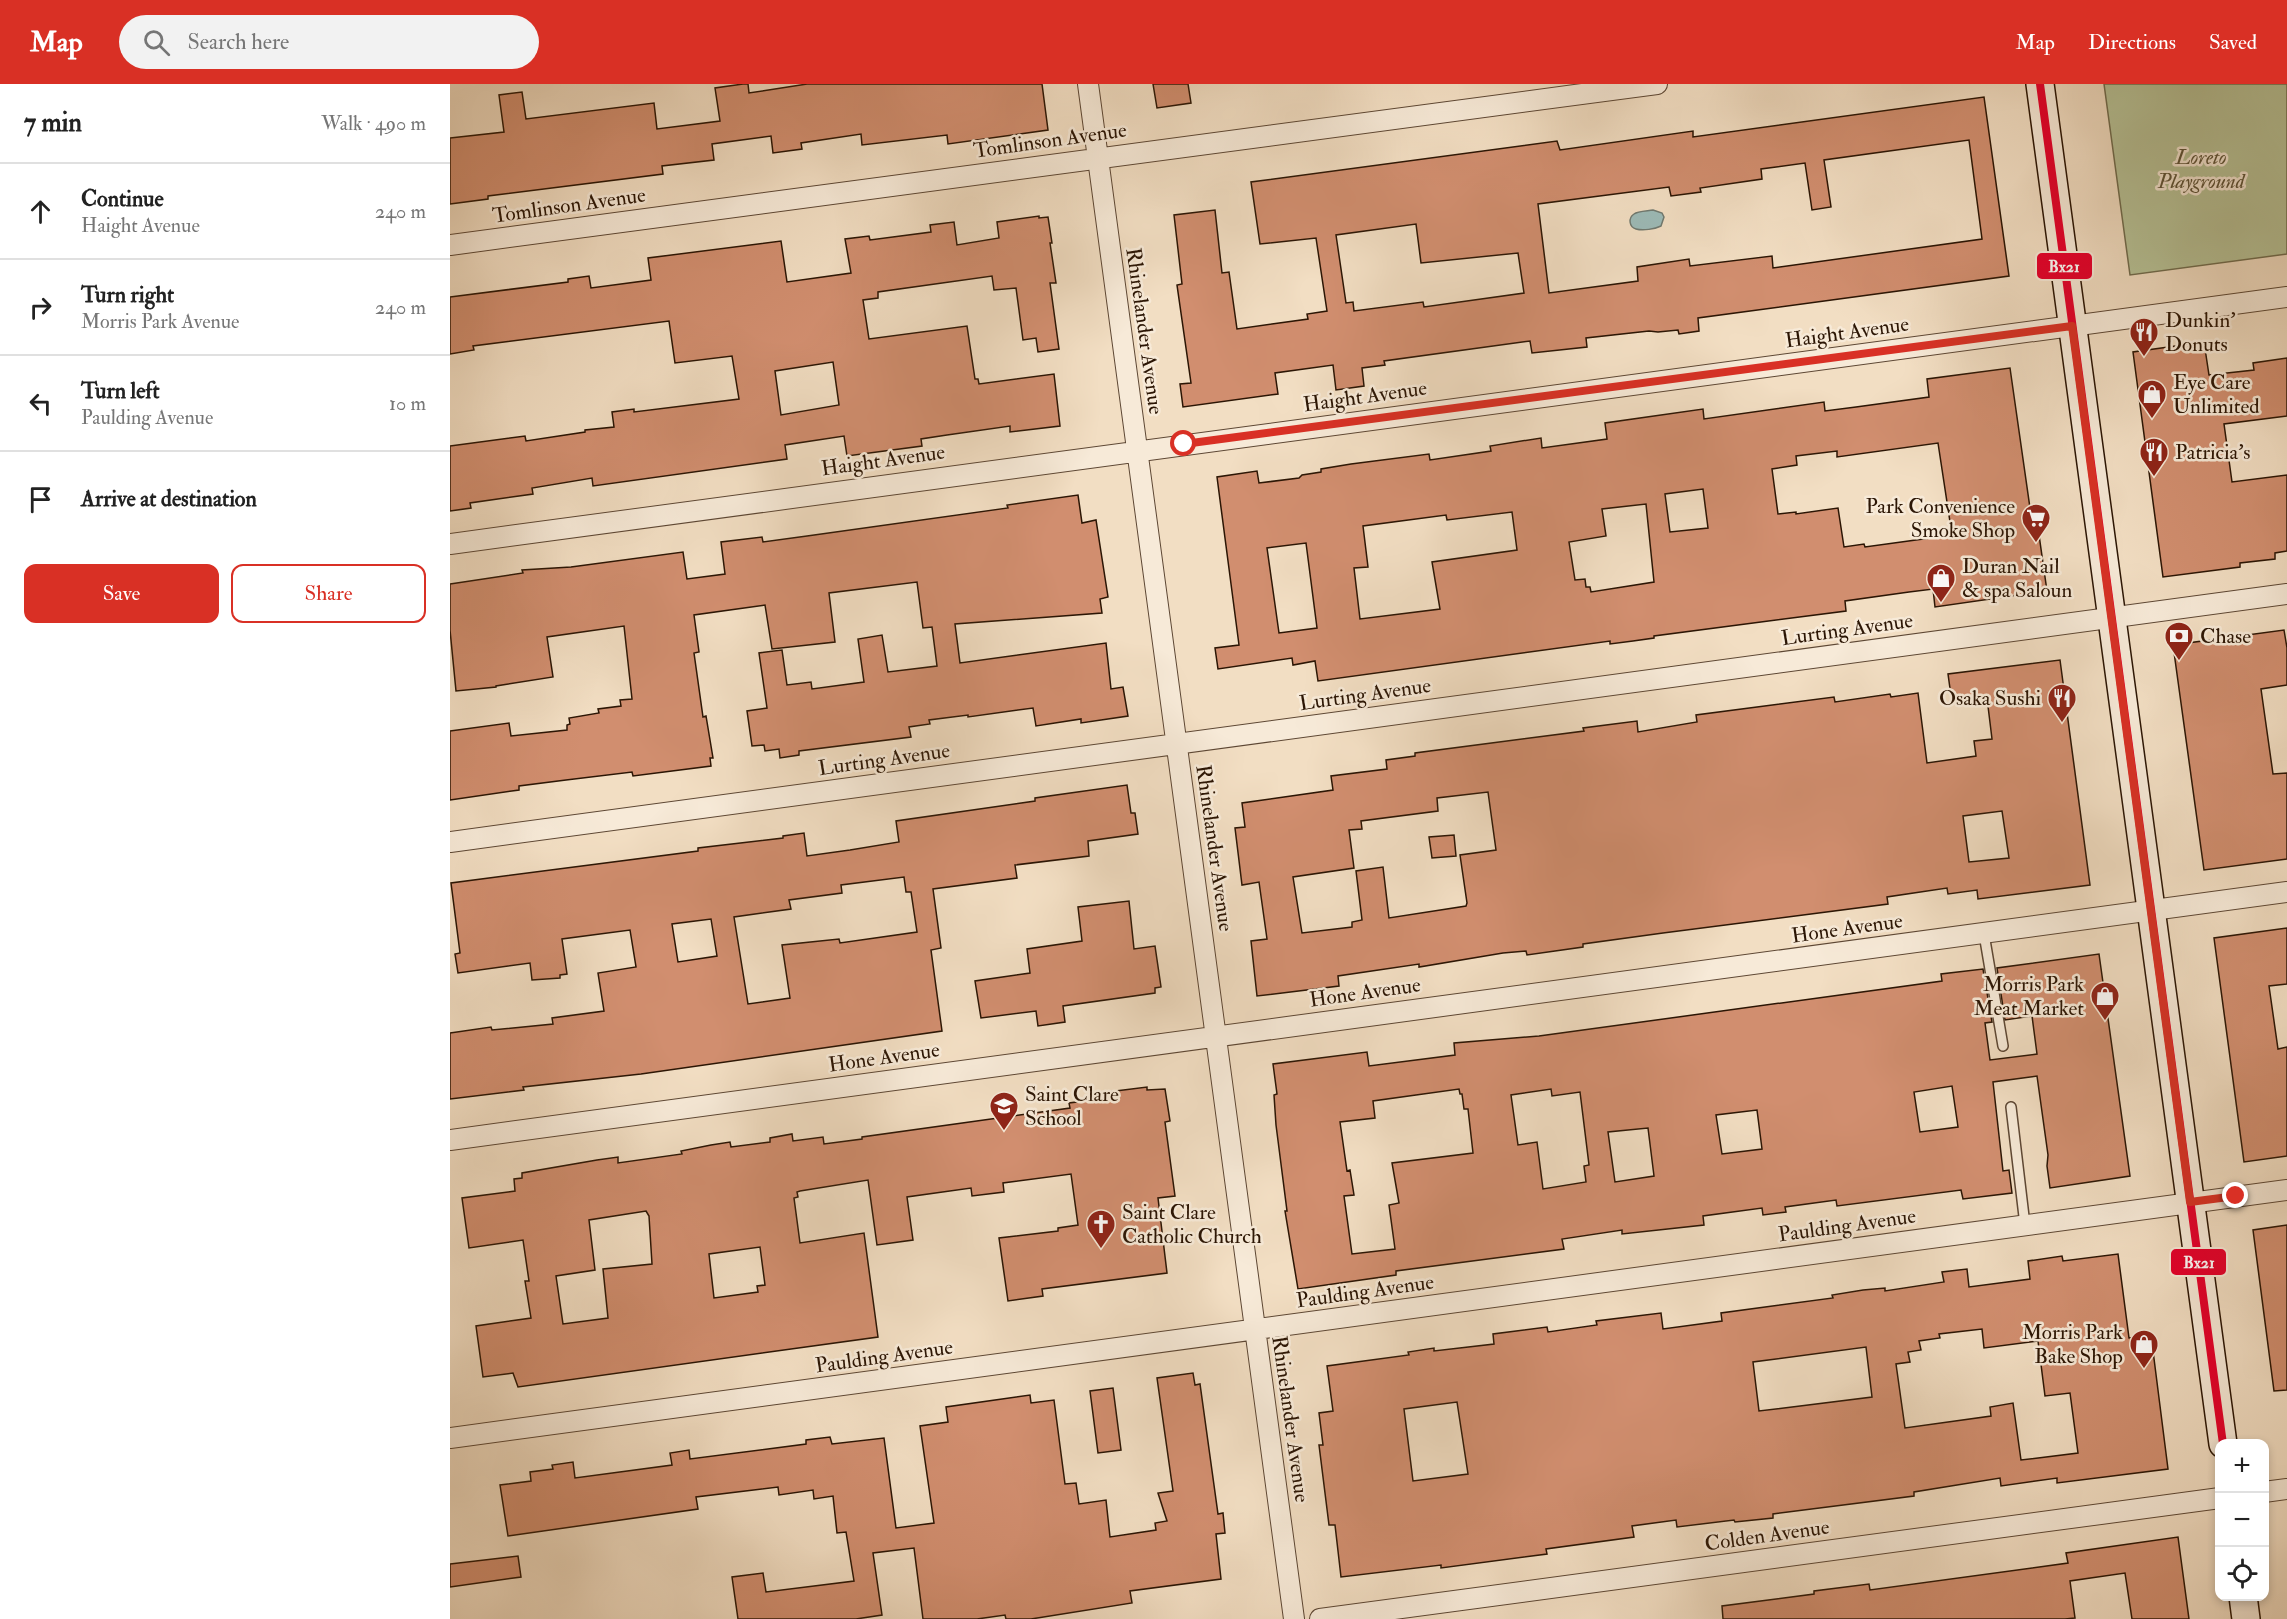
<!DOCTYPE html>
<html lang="en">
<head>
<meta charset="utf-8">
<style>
	body { margin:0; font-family:"IM FELL Double Pica",serif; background:#f2f2f2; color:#222 }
	.controls { position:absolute; right:18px; bottom:18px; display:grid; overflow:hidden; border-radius:12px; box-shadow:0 3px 9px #0003 }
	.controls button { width:54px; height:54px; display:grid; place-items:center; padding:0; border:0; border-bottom:2px solid #e0e0e0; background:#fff; color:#222; font:30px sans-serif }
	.stop { position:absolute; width:18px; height:18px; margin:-14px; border:4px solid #d93025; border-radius:50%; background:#fff }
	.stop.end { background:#d93025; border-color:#fff; box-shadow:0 2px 6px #0008 }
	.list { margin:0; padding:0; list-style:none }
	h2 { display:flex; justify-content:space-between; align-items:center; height:78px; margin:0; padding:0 24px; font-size:26px }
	h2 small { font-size:20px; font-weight:400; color:#767676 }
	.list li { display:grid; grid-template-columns:39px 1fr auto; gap:18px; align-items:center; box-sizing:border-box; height:96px; padding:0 24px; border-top:2px solid #e0e0e0 }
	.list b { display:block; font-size:22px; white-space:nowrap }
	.list p { margin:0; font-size:20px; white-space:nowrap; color:#767676 }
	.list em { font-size:20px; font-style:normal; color:#767676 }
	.actions { display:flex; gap:12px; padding:18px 24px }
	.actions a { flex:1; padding:14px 0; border:2px solid #d93025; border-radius:12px; text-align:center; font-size:21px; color:#d93025 }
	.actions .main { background:#d93025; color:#fff }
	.icon { flex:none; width:33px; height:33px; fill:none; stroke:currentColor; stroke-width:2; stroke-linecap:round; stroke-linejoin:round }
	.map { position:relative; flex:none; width:1837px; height:1535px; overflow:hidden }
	header { display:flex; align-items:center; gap:36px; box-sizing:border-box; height:84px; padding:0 30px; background:#d93025; color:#fff }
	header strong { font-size:28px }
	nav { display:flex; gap:33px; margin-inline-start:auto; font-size:21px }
	.search { width:420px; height:54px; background:#f2f2f2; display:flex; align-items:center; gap:15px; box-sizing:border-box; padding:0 21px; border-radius:33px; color:#767676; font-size:22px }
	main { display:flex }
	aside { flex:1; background:#fff }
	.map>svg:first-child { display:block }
	.green { fill:#b6c297; stroke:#706c4e; stroke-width:1.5 }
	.water { fill:#9cbbb8; stroke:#6f7970; stroke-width:1.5 }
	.building { fill:#d18e6f; stroke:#2b1504; stroke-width:1.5; fill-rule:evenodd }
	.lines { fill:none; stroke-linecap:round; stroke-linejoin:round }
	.service-casing { stroke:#5d4734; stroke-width:12 }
	.minor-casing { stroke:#5d4734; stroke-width:22 }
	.secondary-casing { stroke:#2b1504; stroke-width:30 }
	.service { stroke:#f7ead8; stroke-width:9 }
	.minor { stroke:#f7ead8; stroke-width:20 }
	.secondary { stroke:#f7ead8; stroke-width:27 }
	.bus-1-casing { stroke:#f7ead8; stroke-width:12 }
	.bus-1 { stroke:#e4002b; stroke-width:8 }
	.route { stroke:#d93025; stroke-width:8 }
	.labels { text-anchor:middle; stroke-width:5; stroke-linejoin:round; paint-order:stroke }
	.street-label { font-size:21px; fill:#2b1504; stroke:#f7ead8 }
	.park-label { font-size:21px; font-style:italic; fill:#5c5237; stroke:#f7ead8 }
	.poi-label { font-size:21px; fill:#2b1504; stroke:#f7ead8; text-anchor:start }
	.line-badge { stroke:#f7ead8; stroke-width:2 }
	.badge-label { font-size:16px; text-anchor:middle; font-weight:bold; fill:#fff }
</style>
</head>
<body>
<header>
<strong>Map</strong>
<div class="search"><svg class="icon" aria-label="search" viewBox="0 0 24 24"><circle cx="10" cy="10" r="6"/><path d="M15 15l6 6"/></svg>Search here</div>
<nav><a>Map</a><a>Directions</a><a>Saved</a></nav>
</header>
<main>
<aside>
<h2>7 min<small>Walk · 490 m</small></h2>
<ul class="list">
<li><svg class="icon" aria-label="ahead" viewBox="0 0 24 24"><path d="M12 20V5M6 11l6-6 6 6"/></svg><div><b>Continue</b><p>Haight Avenue</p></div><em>240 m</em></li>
<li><svg class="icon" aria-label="right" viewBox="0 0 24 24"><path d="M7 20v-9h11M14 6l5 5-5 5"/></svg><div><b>Turn right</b><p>Morris Park Avenue</p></div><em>240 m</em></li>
<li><svg class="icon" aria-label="left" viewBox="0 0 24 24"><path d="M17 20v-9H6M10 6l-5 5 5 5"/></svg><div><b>Turn left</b><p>Paulding Avenue</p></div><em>10 m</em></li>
<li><svg class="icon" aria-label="arrive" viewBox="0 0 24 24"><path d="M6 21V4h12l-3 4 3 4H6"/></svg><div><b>Arrive at destination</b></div></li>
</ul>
<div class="actions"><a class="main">Save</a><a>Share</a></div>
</aside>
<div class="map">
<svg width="1837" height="1535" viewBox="0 0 1837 1535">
	<rect width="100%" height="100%" fill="#f2dec3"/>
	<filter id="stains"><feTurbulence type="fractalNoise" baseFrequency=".00333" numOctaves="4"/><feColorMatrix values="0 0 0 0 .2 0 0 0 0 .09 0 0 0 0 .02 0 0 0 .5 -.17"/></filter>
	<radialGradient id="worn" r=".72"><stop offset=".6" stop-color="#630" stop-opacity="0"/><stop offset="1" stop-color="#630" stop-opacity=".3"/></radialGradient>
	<!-- green -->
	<path class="green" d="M1654 0H1837V170L1680 191Z"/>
	<!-- water -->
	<path class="water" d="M1203 126 1212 129 1214 133 1211 142C1205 145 1193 147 1186 145 1179 143 1178 134 1184 130 1188 127 1198 127 1203 126Z"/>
	<!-- building -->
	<path class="building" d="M293 0H298L299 9 357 0H592L598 46 498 60 497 51 412 61 411 50 351 59 352 65 323 69 321 52 262 60 264 76 212 82 213 90 38 112V115L0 120V54L54 48 49 11 72 8 76 35 204 19 207 45 270 37 265 4Z
		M703 0H738L741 19 707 24Z
		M1534 13 1559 192 1248 234 1249 247 1229 250 1228 246 1208 248 1199 247 1136 254 1137 263 1082 269 1080 257 934 277 935 281 912 284 914 302 886 306 883 281 825 289 828 310 733 323 730 300 741 299 727 201 732 200 724 131 765 126 772 189 779 188 787 245 858 235 857 230 877 227 866 154 810 160 801 98 1107 57 1110 66 1243 47V53ZM1519 56 1532 155 1323 184 1322 172 1240 182 1239 175 1187 183 1188 197 1099 209 1088 120 1219 103 1221 112 1251 108 1250 104 1312 95 1311 85 1355 79 1362 126 1381 123 1374 76ZM966 140 971 179 1068 169 1074 209 974 223 973 218 904 227 903 218 896 219 886 151Z
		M589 132V134L598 133 602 159H600L606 199H600L609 265 588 268 586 254 573 256 566 204 544 206 542 192 428 208V214L413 216 419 255 517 242 525 295H528L529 300 604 290 610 342 560 348V342L497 351 471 355 472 362 397 372 394 352 335 361 337 375 143 402 142 394 82 404 83 410 20 419 21 424 0 427V362L75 352 76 357 135 348V346L164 343 162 328 184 325V328L289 315 282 272 225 279 219 237 23 262 24 266 0 270V213L118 198V195L139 192 141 204 201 196 198 174 331 157 337 198 401 189 395 155 419 152 420 156 481 148 480 141 504 138 507 161 549 154 547 138ZM383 278 389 321 331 331 325 287Z
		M1754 258 1759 291 1804 286 1803 279 1837 274V332L1774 340 1782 398 1837 391V467L1825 469V475L1790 479V483L1713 493 1683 268Z
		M1560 284 1584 452 1589 451 1597 507 1485 523 1483 505 1459 508 1395 517 1396 527 1204 552V554L1183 557 1160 560V557L868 597 865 577 843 581 842 574 768 585 765 564 789 561 767 393 807 387 809 399 849 394 852 391 871 388V385L901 380 979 370 980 376 1041 367 1040 362 1091 354 1092 364 1157 355 1155 339 1253 325 1254 335 1374 318 1375 327 1406 323 1479 313 1477 295ZM1488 359 1502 451 1415 463 1414 460 1394 463 1388 424 1346 430V428L1328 430 1322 385 1347 381 1346 372 1387 367V373ZM1253 405 1258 444 1220 448 1215 410ZM1196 420 1204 498 1141 508 1140 503H1136L1135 495 1125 496 1119 458 1156 452 1152 425ZM1062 428 1067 466 982 478 990 525 910 535 904 484 918 483 913 442 996 431 997 436ZM856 459 867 544 829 549 817 464Z
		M628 411 632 439 646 436 658 513 650 515 652 529 505 540 510 579 656 559 661 605 673 603 678 632 631 639V635L586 642 583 624 518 633V631L479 636 480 640 459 643 461 653 349 667V671L330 674 329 665 315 667 314 661 302 662 297 627 317 624 309 569 332 566 337 601 361 598 362 605 414 598 408 555 432 551 438 588 487 582 482 543 473 544 467 498 379 509 385 558 322 565 315 521 244 531 249 568 244 569 253 633 256 632 263 674H260L261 682 183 692 182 688 116 696 69 702V706L0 716V647L59 639 61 652 117 646V641L120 640 119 634 149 629 148 625 171 622 170 616 182 615 174 542 97 553 103 593 46 602V603L6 607 0 546V500L73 489 72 486 121 483 233 468 237 495 275 490 271 458 312 453 313 458 357 452 558 424 557 421Z
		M1834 546 1837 564V601L1811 605 1823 690 1837 689V775L1754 786 1723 561Z
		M1610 576 1640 801 1528 815 1527 806 1498 810 1497 804 1437 813 1438 820 1213 849 1133 860V863L1077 871 1076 867 1053 869 969 883V880L888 892 889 902 807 912 801 857 817 855 809 798 792 801 785 744 795 743 792 719 883 706 881 692 937 685 936 676 965 672V669L1134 647 1133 644 1187 637 1188 648 1247 638 1246 631 1384 613 1385 618 1440 610 1441 613 1468 609 1477 679 1526 672 1524 657 1542 655 1537 614 1502 619 1498 590ZM1038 708 1046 766 1010 771 1017 819 1016 822 939 834 933 783 906 787 912 836 902 838V843L852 849 843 793 904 784 899 746 912 745 911 737 988 727 987 714ZM1552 727 1559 774 1519 778 1513 732Z
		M677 701 681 729H685L688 750 638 757 639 772 565 781 567 794 483 805 491 864 481 866 492 947 191 990 73 1003 74 1006 0 1015V949L41 943 42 946 103 940 102 934 154 927 148 889 186 883 180 846 112 855 117 890 110 891V894L82 896 80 879 8 889 5 870 10 869 1 799 248 767V764L333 754V752L354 749 357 772 400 766 449 758 446 737 585 717V714ZM454 793 456 808H461L467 848 390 859 389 855 332 861 340 914 298 920 284 833 341 825 339 816 392 809 391 801ZM261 835 267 872 228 878 222 840Z
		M1004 751 1006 772 982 774 979 753Z
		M679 817 684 865 705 862 711 903 705 904V909L613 922 615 938 588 942 586 927 531 934 525 897 580 889 577 865 632 857 628 823Z
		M1837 844V900L1819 902 1828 965 1837 963V1072L1794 1078 1764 854Z
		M1649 870 1680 1092 1600 1104 1597 1082 1598 1071 1587 992 1543 998 1553 1087 1559 1086 1562 1109 1513 1115 1511 1106 1387 1122 1386 1116 1335 1123 1336 1128 1313 1131 1312 1124 1253 1132 1254 1141 1172 1150V1146L1112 1155 1114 1165 946 1187V1191L848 1205 835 1127H837L826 1041 824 1011 827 1010 823 980 917 968 919 982 1005 971 1004 959 1089 952 1492 897 1491 890 1533 885 1542 938 1535 939 1540 976 1587 970 1582 932 1555 936 1547 884ZM1502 1002 1508 1043 1470 1048 1464 1008ZM1009 1005 1010 1010H1012L1014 1025H1018L1023 1069 942 1079 949 1119 939 1121 945 1165 902 1170 894 1112 904 1111 900 1086 897 1087 890 1038 925 1034 923 1017ZM1101 1005 1102 1012 1130 1008 1139 1081 1134 1082 1136 1098 1093 1105 1087 1058 1068 1061 1061 1011ZM1307 1026 1312 1065 1272 1070 1266 1031ZM1198 1044 1204 1092 1165 1098 1158 1048Z
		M697 1003V1006L715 1005 720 1037 715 1038 725 1112 708 1114 717 1189 592 1205 593 1212 558 1217 549 1154 608 1147V1144L628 1141 621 1090 553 1099 554 1108 522 1112 521 1104 457 1113 463 1156 427 1161 418 1096 350 1107 347 1108 348 1113 344 1114 350 1159 414 1149 428 1253 68 1303 63 1289 33 1293 26 1242 81 1234 75 1197H79L73 1156 19 1164 12 1114 65 1107 64 1095 72 1094V1089L147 1076 168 1073V1079L232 1070 231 1067 261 1061 280 1058 281 1063 320 1058V1054L342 1050 343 1057 373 1053 374 1060 412 1055V1053L620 1024 619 1019 651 1015 650 1009ZM196 1127 199 1132 202 1180 153 1185 158 1234 113 1240 106 1192 145 1186 139 1136ZM310 1163 315 1201 307 1202 308 1208 264 1214 259 1170Z
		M1837 1141V1306L1824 1307 1803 1146Z
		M1668 1170 1679 1254 1701 1251 1718 1385 1607 1399V1394L1551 1402 1550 1394 1464 1408V1412L1323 1430V1434L1285 1438 1284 1436 1227 1443 1226 1436 1182 1442 1184 1453 1096 1465 1097 1470 991 1484V1481L891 1493 885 1441H879L869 1361H873L869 1329 883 1327 877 1282 959 1271 958 1268 984 1264V1267L1044 1260 1043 1250 1097 1243 1098 1248 1147 1241 1146 1237 1211 1229 1213 1245 1272 1237 1271 1229 1383 1214 1382 1211 1413 1206 1435 1204V1207L1494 1198 1492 1188 1517 1185 1519 1203 1580 1195 1578 1177 1612 1172 1613 1177ZM1532 1245 1534 1264 1588 1257 1595 1312 1620 1309 1628 1369 1571 1376 1563 1319 1540 1323 1541 1332 1455 1344 1446 1280 1460 1278 1458 1268 1471 1266 1469 1257 1490 1254 1489 1250ZM1416 1263 1422 1313 1309 1327 1303 1278ZM1007 1318 1018 1390 963 1397 954 1325Z
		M743 1289 745 1301 750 1300 768 1430 773 1429 775 1449 766 1450 771 1495 680 1507 682 1519 581 1535H556L555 1531 527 1535H473L464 1464 423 1469 432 1531 406 1535H288L282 1493 313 1489 316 1508 404 1497 396 1448 387 1449 383 1412 364 1415 363 1406 329 1411 328 1403 246 1413 248 1425 58 1452 50 1401 81 1397 80 1388 103 1385 102 1381 123 1378 125 1394 222 1381 220 1369 239 1366 240 1375 356 1360V1356L380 1353 382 1360 434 1354 446 1444 484 1439 470 1342 498 1338 496 1323 580 1311 581 1319 604 1316 615 1400 626 1399 629 1420 656 1416 660 1453 706 1446 705 1439 717 1437 708 1409 723 1407 707 1294Z
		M663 1304 671 1366 648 1369 640 1307Z
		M1728 1453 1739 1535H1682L1675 1489 1620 1497 1625 1534 1615 1535H1273L1272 1522 1364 1510V1507L1419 1500 1420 1506 1618 1479 1616 1469Z
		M68 1472 71 1493 0 1503V1480Z"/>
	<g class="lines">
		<!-- service casing -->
		<g class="service-casing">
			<path id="service" d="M1534 850 1553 962
				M1561 1023 1575 1141"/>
		</g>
		<!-- minor casing -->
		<g class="minor-casing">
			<path id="minor" d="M638 0 844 1535
				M0 161 1207 0
				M0 460 1837 213
				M0 758 1837 510
				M0 1056 1837 808
				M0 1354 1837 1106
				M1814 1408 1837 1405
				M870 1535 1770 1414"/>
		</g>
		<!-- secondary casing -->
		<g class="secondary-casing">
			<path id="secondary" d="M1590 0 1773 1360
				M1793 1512 1796 1535"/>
		</g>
		<!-- service -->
		<use href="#service" class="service"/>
		<!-- minor -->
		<use href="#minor" class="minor"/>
		<!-- secondary -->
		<use href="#secondary" class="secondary"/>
		<!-- bus-1 casing -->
		<g class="bus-1-casing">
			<path id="bus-1" d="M1590 0 1773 1360"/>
		</g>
		<!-- bus-1 -->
		<use href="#bus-1" class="bus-1"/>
	</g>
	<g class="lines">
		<!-- route -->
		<path class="route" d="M734 360 1622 242 1740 1118 1786 1112"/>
	</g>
	<!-- icons -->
	<defs>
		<g id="restaurant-pin" transform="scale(1.5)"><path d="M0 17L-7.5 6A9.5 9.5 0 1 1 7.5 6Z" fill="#8f2418" stroke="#f7ead8"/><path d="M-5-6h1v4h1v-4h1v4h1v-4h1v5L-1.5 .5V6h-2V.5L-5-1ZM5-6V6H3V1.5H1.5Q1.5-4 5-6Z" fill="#fff"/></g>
		<g id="shop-pin" transform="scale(1.5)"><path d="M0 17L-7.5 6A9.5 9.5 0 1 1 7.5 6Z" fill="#8f2418" stroke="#f7ead8"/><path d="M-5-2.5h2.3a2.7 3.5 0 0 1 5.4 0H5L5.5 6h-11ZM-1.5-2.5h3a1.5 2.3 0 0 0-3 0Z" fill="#fff"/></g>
		<g id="supermarket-pin" transform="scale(1.5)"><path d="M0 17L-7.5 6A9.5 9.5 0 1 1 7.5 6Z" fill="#8f2418" stroke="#f7ead8"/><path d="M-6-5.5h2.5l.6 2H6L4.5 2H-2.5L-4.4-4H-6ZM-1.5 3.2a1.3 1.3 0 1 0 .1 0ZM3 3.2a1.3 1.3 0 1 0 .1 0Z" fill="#fff"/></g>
		<g id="bank-pin" transform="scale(1.5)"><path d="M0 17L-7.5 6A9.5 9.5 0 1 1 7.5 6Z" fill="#8f2418" stroke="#f7ead8"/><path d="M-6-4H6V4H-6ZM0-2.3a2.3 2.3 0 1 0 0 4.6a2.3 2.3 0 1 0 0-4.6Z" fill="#fff"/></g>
		<g id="school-pin" transform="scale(1.5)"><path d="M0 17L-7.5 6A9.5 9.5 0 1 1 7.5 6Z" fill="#8f2418" stroke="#f7ead8"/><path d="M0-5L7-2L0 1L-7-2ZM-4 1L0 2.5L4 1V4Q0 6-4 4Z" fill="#fff"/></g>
		<g id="church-pin" transform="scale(1.5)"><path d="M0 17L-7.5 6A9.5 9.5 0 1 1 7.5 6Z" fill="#8f2418" stroke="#f7ead8"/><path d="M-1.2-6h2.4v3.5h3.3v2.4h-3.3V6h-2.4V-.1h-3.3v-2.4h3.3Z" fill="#fff"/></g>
	</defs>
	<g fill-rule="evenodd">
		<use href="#restaurant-pin" x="1694" y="248"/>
		<use href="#shop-pin" x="1702" y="310"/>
		<use href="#restaurant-pin" x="1704" y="368"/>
		<use href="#supermarket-pin" x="1586" y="434"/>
		<use href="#shop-pin" x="1491" y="494"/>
		<use href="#bank-pin" x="1729" y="552"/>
		<use href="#restaurant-pin" x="1612" y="614"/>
		<use href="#shop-pin" x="1655" y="912"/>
		<use href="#school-pin" x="554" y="1022"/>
		<use href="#church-pin" x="651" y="1140"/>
		<use href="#shop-pin" x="1694" y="1260"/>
	</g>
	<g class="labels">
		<!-- street labels -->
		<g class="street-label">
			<text transform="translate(600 56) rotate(-8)" y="7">Tomlinson Avenue</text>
			<text transform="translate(119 121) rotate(-8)" y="7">Tomlinson Avenue</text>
			<text transform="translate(695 247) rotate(82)" y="7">Rhinelander Avenue</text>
			<text transform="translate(1397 248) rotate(-8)" y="7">Haight Avenue</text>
			<text transform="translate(915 312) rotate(-8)" y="7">Haight Avenue</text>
			<text transform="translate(433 376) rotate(-8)" y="7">Haight Avenue</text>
			<text transform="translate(1397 545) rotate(-8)" y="7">Lurting Avenue</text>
			<text transform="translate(915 610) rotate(-8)" y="7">Lurting Avenue</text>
			<text transform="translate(434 675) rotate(-8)" y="7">Lurting Avenue</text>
			<text transform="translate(765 764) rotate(82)" y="7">Rhinelander Avenue</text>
			<text transform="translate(1397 844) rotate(-8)" y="7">Hone Avenue</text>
			<text transform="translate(915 908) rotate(-8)" y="7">Hone Avenue</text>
			<text transform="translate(434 973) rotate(-8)" y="7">Hone Avenue</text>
			<text transform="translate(1397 1141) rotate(-8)" y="7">Paulding Avenue</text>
			<text transform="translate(915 1207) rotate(-8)" y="7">Paulding Avenue</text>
			<text transform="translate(434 1272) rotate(-8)" y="7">Paulding Avenue</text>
			<text transform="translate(841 1335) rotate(82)" y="7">Rhinelander Avenue</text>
			<text transform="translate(1317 1451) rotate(-8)" y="7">Colden Avenue</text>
		</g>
		<!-- park labels -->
		<g class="park-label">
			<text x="1751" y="80">Loreto<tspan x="1751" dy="24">Playground</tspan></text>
		</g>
		<!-- poi labels -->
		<g class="poi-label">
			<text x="1715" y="243">Dunkin'<tspan x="1715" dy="24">Donuts</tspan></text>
			<text x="1723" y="305">Eye Care<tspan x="1723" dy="24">Unlimited</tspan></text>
			<text x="1725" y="375">Patricia's</text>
			<text x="1565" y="429" text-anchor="end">Park Convenience<tspan x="1565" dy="24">Smoke Shop</tspan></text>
			<text x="1512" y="489">Duran Nail<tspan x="1512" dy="24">&amp; spa Saloun</tspan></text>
			<text x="1750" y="559">Chase</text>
			<text x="1591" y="621" text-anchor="end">Osaka Sushi</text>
			<text x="1634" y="907" text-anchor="end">Morris Park<tspan x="1634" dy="24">Meat Market</tspan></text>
			<text x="575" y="1017">Saint Clare<tspan x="575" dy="24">School</tspan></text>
			<text x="672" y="1135">Saint Clare<tspan x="672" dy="24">Catholic Church</tspan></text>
			<text x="1673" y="1255" text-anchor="end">Morris Park<tspan x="1673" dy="24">Bake Shop</tspan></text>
		</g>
	</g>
	<g class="line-badge">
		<rect x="1586" y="168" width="57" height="28" rx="6" fill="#e4002b"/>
		<rect x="1720" y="1164" width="57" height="28" rx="6" fill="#e4002b"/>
	</g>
	<g class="badge-label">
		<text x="1614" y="188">Bx21</text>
		<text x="1749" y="1184">Bx21</text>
	</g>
	<rect width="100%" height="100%" filter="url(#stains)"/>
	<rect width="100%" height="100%" fill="url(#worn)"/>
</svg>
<div class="controls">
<button>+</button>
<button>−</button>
<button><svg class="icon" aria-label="locate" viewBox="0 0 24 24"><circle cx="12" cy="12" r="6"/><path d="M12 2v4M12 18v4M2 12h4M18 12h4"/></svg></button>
</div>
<div class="stop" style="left:734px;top:360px"></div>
<div class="stop end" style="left:1786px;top:1112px"></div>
</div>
</main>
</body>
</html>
